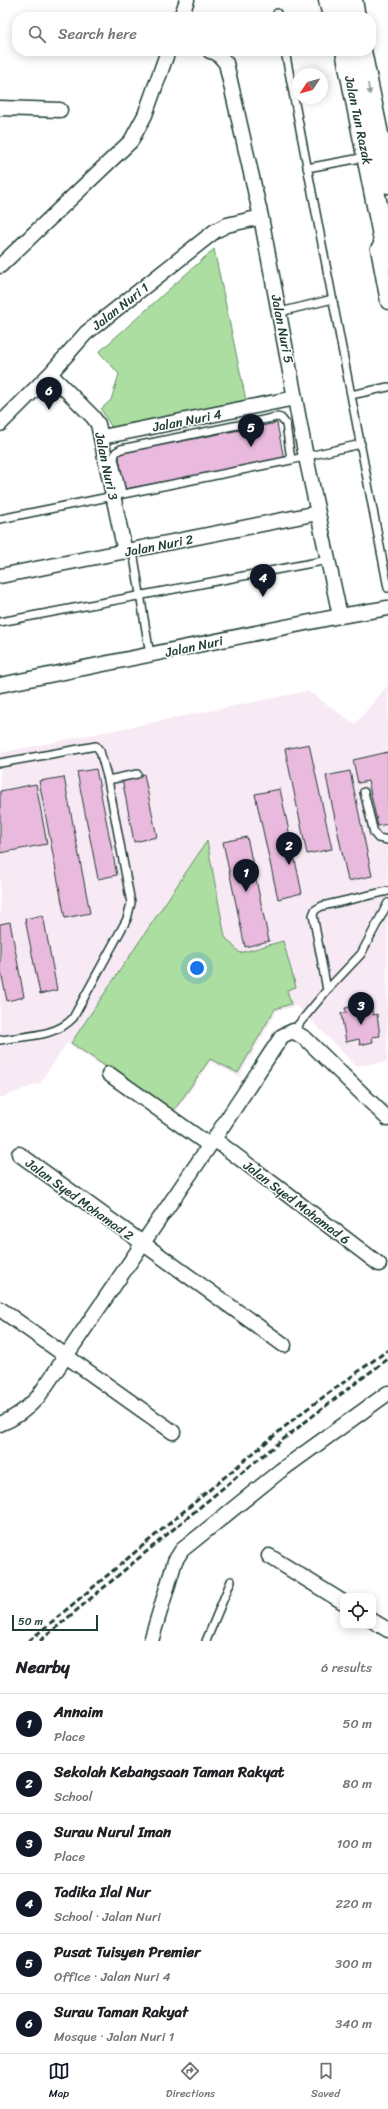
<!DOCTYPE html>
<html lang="en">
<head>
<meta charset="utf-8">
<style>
	body { margin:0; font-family:Sriracha,sans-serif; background:#f6f6f6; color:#202124 }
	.controls { position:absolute; right:12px; bottom:12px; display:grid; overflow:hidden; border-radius:8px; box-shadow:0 2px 10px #0003 }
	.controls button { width:36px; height:36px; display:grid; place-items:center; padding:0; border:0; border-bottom:1px solid #e0e0e0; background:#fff; color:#202124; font:20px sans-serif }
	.compass { position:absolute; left:292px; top:68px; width:36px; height:36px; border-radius:50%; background:#fff; box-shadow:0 2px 10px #0003; rotate:234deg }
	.scale { position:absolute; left:12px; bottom:10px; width:86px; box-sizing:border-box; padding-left:4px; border:2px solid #1f3d34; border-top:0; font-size:11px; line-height:14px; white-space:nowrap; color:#1f3d34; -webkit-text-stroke:3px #fff; paint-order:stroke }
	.you { position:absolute; left:197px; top:968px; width:14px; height:14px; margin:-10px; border:3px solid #fff; border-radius:50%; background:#1a73e8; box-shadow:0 0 0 6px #1a73e833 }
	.badge { display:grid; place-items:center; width:26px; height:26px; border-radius:50%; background:#111827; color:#fff; font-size:13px; font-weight:700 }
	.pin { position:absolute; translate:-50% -33px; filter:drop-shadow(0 1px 2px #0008) }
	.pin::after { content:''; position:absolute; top:21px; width:14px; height:12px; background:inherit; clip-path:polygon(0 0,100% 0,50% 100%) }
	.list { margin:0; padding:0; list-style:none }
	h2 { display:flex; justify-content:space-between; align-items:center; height:52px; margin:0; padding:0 16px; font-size:17px }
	h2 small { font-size:13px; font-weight:400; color:#757577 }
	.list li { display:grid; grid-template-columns:26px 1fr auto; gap:12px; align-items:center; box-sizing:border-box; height:60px; padding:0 16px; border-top:1px solid #e0e0e0 }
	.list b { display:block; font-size:15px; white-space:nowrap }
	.list p { margin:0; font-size:13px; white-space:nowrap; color:#757577 }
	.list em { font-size:13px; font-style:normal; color:#757577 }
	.icon { flex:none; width:22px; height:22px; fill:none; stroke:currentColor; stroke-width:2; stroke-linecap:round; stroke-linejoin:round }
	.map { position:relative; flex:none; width:388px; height:1641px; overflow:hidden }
	.search { position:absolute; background:#fff; box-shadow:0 2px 10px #0003; left:12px; right:12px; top:12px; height:44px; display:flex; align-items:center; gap:10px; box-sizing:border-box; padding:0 14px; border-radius:16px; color:#757577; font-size:15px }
	.sheet { height:412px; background:#fff }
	nav { display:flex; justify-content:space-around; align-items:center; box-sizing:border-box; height:56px; border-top:1px solid #e0e0e0; background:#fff; font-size:11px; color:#757577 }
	nav a { display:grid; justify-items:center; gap:2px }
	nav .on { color:#111827 }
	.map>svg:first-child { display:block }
	.built { fill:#f8eaf5 }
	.green { fill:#abdea0; stroke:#658e6a }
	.building { fill:#e9badd; stroke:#1f3d34 }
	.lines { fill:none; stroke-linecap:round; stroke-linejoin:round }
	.service-casing { stroke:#1f3d34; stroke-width:10 }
	.minor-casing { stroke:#1f3d34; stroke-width:17 }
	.secondary-casing { stroke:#1f3d34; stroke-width:23 }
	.service { stroke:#fff; stroke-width:7 }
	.minor { stroke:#fff; stroke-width:14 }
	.secondary { stroke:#fff; stroke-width:20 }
	.rail { stroke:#1f3d34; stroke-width:3; stroke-dasharray:6 3; stroke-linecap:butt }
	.oneway { fill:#8f9e9a }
	.labels { text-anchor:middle; stroke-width:3; stroke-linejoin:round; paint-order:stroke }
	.street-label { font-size:13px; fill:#1f3d34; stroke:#fff }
</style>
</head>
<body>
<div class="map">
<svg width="388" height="1641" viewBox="0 0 388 1641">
	<rect width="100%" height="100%" fill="#fff"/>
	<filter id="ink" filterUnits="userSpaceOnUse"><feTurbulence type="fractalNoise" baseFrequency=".025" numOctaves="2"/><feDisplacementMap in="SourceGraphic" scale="8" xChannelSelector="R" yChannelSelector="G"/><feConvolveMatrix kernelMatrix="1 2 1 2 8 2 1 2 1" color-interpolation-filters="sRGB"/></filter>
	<g filter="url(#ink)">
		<!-- built -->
		<path class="built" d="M388 685 387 1062 356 1066 297 1006 277 1011 239 1077 210 1062 174 1115 67 1043 40 1083 0 1098V753L308 691 355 724Z"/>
		<!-- green -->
		<path class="green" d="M214 249 246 400 112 428 101 409 111 400 119 374 99 352Z
			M207 841 225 937 240 953 283 941 296 987 287 990 291 1004 275 1009 238 1073 210 1059 173 1112 71 1043Z"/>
		<!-- building -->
		<path class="building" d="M277 423 284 459 125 489 118 453Z
			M309 744 332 849 307 854 285 749Z
			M388 752V824L378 826 368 781 358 783 353 760Z
			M96 769 117 875 98 879 77 772Z
			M350 771 372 876 348 881 326 776Z
			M144 774 157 837 134 842 122 778Z
			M64 777 90 913 65 918 39 781Z
			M36 784 47 844 0 853V791Z
			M280 789 302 893 278 899 255 794Z
			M247 837 269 941 245 947 223 842Z
			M43 915 57 990 40 994 25 919Z
			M10 922 24 997 7 1001 0 967V924Z
			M371 1003 373 1015 377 1014 380 1036 372 1037 373 1042 360 1045 359 1039 346 1042 341 1013H346L345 1008Z"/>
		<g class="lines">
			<!-- service casing -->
			<g class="service-casing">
				<path id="service" d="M277 13 278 17
					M285 51 388 588
					M307 168 361 158
					M280 312 333 299
					M351 395 388 387
					M122 493 114 458 116 452 121 449 277 417 281 418 286 424 291 460 361 444
					M0 519 291 460
					M133 551 150 655
					M0 622 328 560
					M0 763 96 746 100 751 108 780 131 903 127 919 73 1018C56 1037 24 1036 0 1040
					M108 780 137 774
					M364 792 374 833 378 838 388 840
					M327 990 313 915 315 910 322 906 388 891
					M293 1031 327 990 361 954 388 903
					M206 1641 231 1581"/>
			</g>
			<!-- minor casing -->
			<g class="minor-casing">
				<path id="minor" d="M326 0 330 17
					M181 17 187 0
					M210 51 217 53 226 63 261 217 306 457 340 616
					M0 108 60 110
					M378 249 388 302
					M0 266 131 141 145 115 168 51
					M50 374 93 417 98 424 125 552
					M0 424 50 374 86 333 215 231 227 225 261 217
					M102 437 295 398
					M0 576 318 513
					M0 685 340 616 388 608
					M109 1074 209 1145
					M214 1139 379 1264
					M19 1154 284 1345
					M0 1309 173 1432
					M0 1424C16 1418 27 1409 38 1397L214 1139 282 1036 293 1031 306 1039 388 1119
					M269 1556 343 1602
					M373 1621 388 1630
					M151 1641 175 1561 182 1550 280 1471 388 1393"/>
			</g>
			<!-- secondary casing -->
			<g class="secondary-casing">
				<path id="secondary" d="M337 0 340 17
					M352 0 355 17
					M346 51 388 260
					M361 51 388 183"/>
			</g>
			<!-- service -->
			<use href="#service" class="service"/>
			<!-- minor -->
			<use href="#minor" class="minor"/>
			<!-- secondary -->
			<use href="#secondary" class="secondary"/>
			<!-- rail -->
			<path class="rail" d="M29 1641 300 1414 388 1350
				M40 1641C155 1545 268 1447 388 1359"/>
		</g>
		<!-- one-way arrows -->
		<defs><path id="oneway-solid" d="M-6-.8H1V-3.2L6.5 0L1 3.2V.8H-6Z"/></defs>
		<use class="oneway" href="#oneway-solid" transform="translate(369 89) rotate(79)"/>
	</g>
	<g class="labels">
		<!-- street labels -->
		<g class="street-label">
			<text transform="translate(359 120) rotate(78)" y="5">Jalan Tun Razak</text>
			<text transform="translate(120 306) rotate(-38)" y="5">Jalan Nuri 1</text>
			<text transform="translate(283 329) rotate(79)" y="5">Jalan Nuri 5</text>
			<text transform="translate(187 420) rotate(-11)" y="5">Jalan Nuri 4</text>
			<text transform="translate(107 466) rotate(78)" y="5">Jalan Nuri 3</text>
			<text transform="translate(159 545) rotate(-11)" y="5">Jalan Nuri 2</text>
			<text transform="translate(194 646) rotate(-12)" y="5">Jalan Nuri</text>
			<text transform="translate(80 1199) rotate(36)" y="5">Jalan Syed Mohamad 2</text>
			<text transform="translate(297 1202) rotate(37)" y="5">Jalan Syed Mohamad 6</text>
		</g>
	</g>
</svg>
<div class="controls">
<button><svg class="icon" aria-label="locate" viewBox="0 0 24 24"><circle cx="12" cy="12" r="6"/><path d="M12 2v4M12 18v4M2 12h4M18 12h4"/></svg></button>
</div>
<svg class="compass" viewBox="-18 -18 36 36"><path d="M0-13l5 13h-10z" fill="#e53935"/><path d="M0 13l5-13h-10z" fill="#757577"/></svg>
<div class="scale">50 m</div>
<div class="you"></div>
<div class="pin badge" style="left:246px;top:892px">1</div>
<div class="pin badge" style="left:289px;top:865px">2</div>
<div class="pin badge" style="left:361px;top:1025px">3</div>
<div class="pin badge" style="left:263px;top:597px">4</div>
<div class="pin badge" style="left:251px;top:447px">5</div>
<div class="pin badge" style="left:49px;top:410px">6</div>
<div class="search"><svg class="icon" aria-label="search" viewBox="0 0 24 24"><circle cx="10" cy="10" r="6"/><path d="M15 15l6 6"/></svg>Search here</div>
</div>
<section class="sheet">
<h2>Nearby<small>6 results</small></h2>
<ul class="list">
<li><span class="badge">1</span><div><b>Annaim</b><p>Place</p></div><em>50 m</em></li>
<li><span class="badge">2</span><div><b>Sekolah Kebangsaan Taman Rakyat</b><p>School</p></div><em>80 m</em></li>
<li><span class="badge">3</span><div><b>Surau Nurul Iman</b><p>Place</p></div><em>100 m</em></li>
<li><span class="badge">4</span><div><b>Tadika Ilal Nur</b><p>School · Jalan Nuri</p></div><em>220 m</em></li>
<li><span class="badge">5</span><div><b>Pusat Tuisyen Premier</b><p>Office · Jalan Nuri 4</p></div><em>300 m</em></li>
<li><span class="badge">6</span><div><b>Surau Taman Rakyat</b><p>Mosque · Jalan Nuri 1</p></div><em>340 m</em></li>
</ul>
</section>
<nav>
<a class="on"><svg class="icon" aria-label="map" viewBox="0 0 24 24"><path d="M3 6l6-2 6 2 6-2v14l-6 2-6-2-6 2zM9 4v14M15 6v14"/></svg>Map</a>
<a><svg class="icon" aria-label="directions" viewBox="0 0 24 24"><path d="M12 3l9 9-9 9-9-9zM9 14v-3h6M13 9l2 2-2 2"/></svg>Directions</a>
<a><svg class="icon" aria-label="saved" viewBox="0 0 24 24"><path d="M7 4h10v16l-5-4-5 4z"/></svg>Saved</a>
</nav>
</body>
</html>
